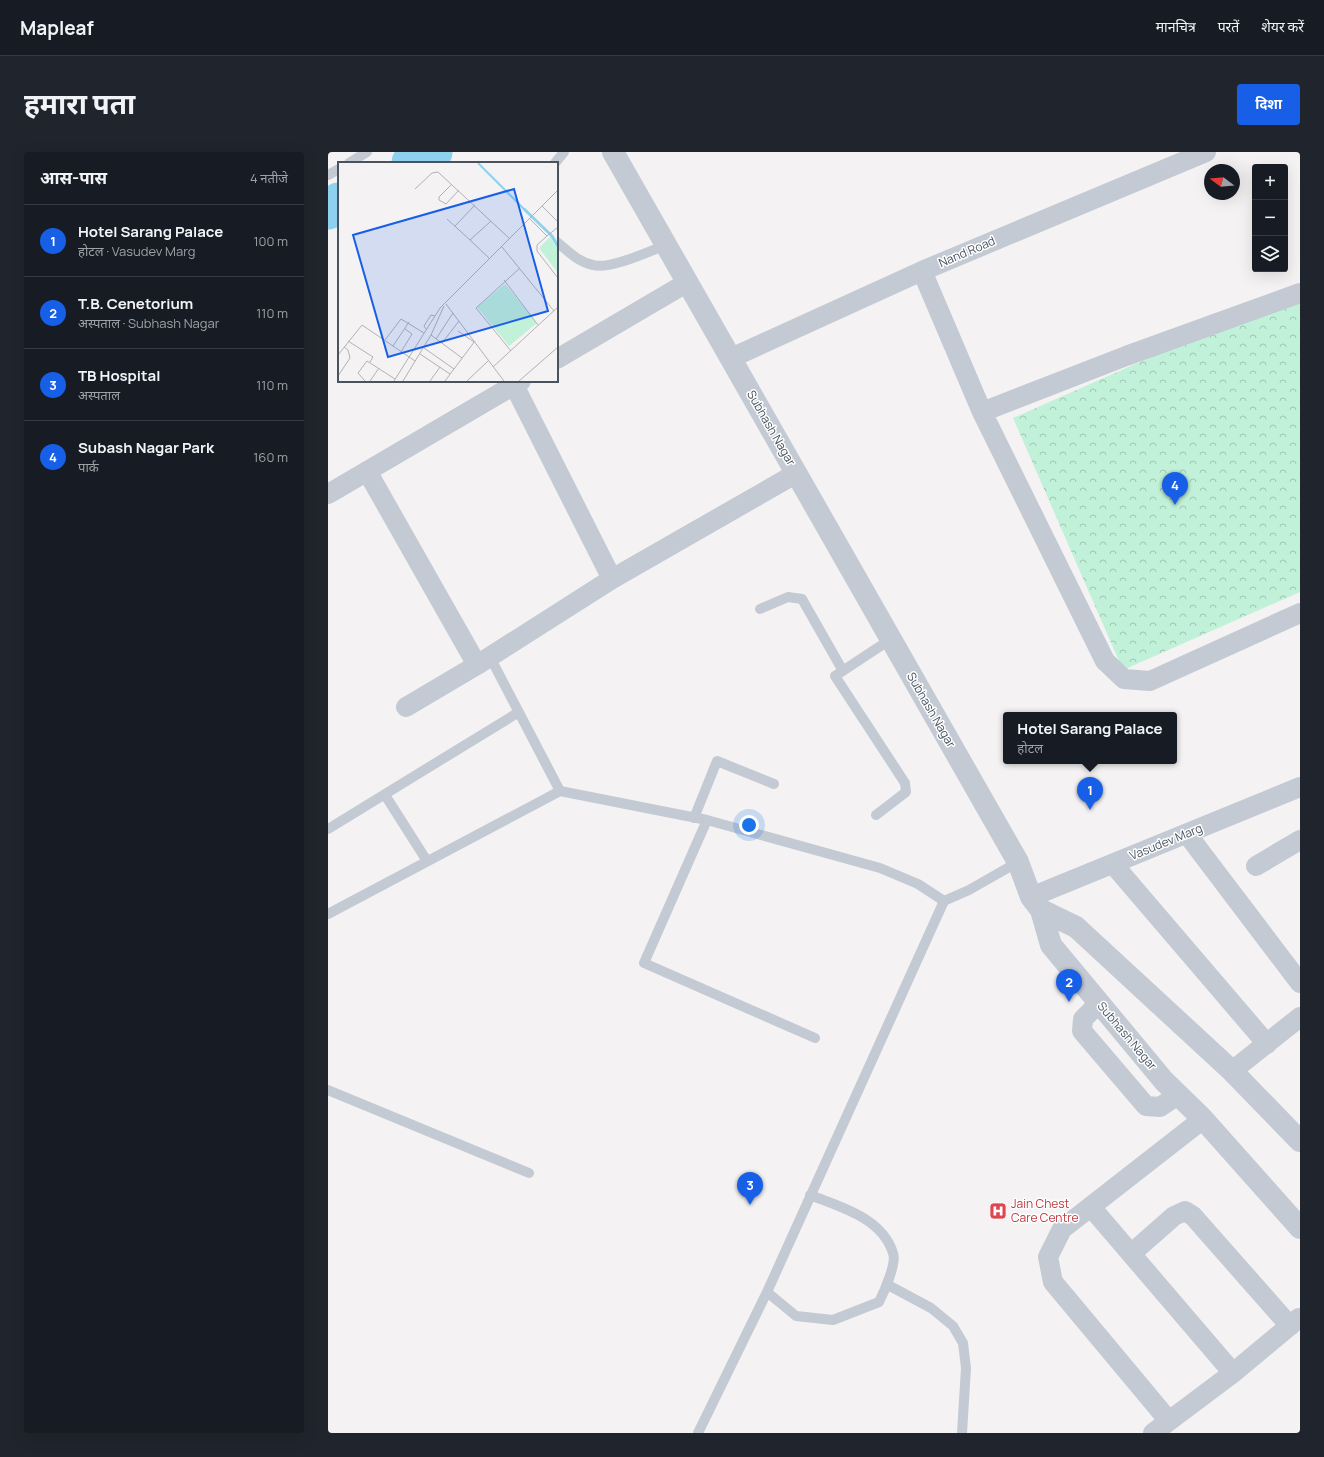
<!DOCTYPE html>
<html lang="hi">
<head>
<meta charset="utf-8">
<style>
	body { margin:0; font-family:Manrope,"Noto Sans Devanagari",sans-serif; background:#20242c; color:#f1f3f6 }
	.controls { position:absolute; right:12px; top:12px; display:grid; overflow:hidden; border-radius:4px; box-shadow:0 4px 16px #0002 }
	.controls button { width:36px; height:36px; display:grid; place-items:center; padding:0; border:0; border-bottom:1px solid #363941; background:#171b24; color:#f1f3f6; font:20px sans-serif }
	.compass { position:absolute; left:876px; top:12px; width:36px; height:36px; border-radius:50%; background:#171b24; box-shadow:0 4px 16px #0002; rotate:286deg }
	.you { position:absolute; left:421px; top:673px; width:14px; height:14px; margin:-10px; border:3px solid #fff; border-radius:50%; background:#1a73e8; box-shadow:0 0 0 6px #1a73e833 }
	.badge { display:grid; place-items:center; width:26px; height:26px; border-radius:50%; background:#185fe8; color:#fff; font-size:13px; font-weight:700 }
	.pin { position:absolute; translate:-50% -33px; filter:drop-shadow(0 1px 2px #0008) }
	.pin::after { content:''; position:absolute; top:21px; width:14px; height:12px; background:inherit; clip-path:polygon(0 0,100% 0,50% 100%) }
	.popup { position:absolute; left:675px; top:560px; width:174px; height:52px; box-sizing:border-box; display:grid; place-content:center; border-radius:4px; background:#171b24; filter:drop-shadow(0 1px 3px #0005); font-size:13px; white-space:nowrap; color:#9ea1a6 }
	.popup b { font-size:15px; color:#f1f3f6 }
	.popup::after { content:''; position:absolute; left:50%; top:100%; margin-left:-8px; border:8px solid transparent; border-top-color:#171b24 }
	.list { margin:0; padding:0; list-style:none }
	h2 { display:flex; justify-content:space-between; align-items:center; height:52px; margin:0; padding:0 16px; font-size:17px }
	h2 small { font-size:13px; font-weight:400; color:#9ea1a6 }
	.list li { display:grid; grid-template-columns:26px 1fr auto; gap:12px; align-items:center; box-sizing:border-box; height:72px; padding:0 16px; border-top:1px solid #363941 }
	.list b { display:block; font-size:15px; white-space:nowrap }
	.list p { margin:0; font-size:13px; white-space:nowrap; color:#9ea1a6 }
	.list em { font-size:13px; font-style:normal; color:#9ea1a6 }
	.icon { flex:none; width:22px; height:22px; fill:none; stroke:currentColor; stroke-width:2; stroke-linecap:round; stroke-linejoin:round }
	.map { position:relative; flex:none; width:972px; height:1281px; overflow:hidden; border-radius:4px }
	header { display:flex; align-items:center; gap:24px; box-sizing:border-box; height:56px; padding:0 20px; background:#171b24; border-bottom:1px solid #363941 }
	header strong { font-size:19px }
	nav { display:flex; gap:22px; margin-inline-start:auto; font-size:14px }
	.intro { display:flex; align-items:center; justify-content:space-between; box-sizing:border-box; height:96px; padding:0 24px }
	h1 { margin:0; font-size:28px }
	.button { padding:10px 18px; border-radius:4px; background:#185fe8; color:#fff; font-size:14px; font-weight:700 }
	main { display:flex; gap:24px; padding:0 24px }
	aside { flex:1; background:#171b24; border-radius:4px; box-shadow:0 4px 16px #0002 }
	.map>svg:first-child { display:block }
	.park { fill:url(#park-crowns) }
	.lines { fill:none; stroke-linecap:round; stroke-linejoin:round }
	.river { stroke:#8ed1ee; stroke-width:41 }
	.service { stroke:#c3cad3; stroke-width:10 }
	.minor { stroke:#c3cad3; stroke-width:20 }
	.tertiary { stroke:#c3cad3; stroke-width:22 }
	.labels { text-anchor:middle; stroke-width:3; stroke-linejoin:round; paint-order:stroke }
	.street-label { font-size:12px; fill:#495360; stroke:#fff }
	.health-label { font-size:12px; fill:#be3a42; stroke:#fff; text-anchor:start }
	.inset-river { fill:none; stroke:#8ed1ee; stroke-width:2 }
	.inset-road { fill:none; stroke:#b0b2b8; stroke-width:1 }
	.view { fill:#185fe8; fill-opacity:0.15; stroke:#185fe8; stroke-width:2 }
	.inset-edge { fill:none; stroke:#495360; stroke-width:2 }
</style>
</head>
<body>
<header>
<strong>Mapleaf</strong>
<nav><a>मानचित्र</a><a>परतें</a><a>शेयर करें</a></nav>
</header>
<div class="intro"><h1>हमारा पता</h1><a class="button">दिशा</a></div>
<main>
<aside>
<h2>आस-पास<small>4 नतीजे</small></h2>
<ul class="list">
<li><span class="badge">1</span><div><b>Hotel Sarang Palace</b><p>होटल · Vasudev Marg</p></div><em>100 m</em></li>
<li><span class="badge">2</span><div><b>T.B. Cenetorium</b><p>अस्पताल · Subhash Nagar</p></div><em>110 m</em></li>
<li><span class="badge">3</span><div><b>TB Hospital</b><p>अस्पताल</p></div><em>110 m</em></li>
<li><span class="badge">4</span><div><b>Subash Nagar Park</b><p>पार्क</p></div><em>160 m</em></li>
</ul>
</aside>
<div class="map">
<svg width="972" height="1281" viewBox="0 0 972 1281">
	<defs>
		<pattern id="park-crowns" width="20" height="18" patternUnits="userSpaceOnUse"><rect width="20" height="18" fill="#c1f1d8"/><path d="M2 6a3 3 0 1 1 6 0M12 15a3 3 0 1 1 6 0" fill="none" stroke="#9fc6b3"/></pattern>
	</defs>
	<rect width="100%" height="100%" fill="#f4f2f2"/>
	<!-- park -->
	<path class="park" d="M972 139V440L795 518 685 266Z"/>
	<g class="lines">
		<!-- river -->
		<path class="river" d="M84 11 104 0
			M0 57 11 51"/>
		<!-- service -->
		<path class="service" d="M21 11 39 0
			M227 11 236 0
			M0 23 11 17
			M229 90C240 99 250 110 265 113 282 118 321 99 338 93
			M432 457 460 445 474 447 515 519
			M162 505 232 639
			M57 643 99 709
			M548 663 578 640 577 631 507 524 563 487
			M366 666 389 609 446 632
			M379 668 316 811 487 886
			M0 677 191 560
			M0 762 232 639 379 668 552 716 590 732 616 749
			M0 938 201 1021
			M560 1133 603 1156 625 1174 635 1191 638 1216 634 1281
			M439 1140 468 1164 505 1168 551 1150C556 1140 569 1111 565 1101 554 1066 513 1055 482 1043
			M370 1281 439 1140 616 749 641 738 690 710"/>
		<!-- minor -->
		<path class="minor" d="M594 119 654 260 777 509 796 527 822 529 972 461
			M403 206 594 119 878 0
			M229 207 360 130
			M654 260 798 204 972 141
			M39 319 149 513
			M0 342 193 229
			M284 427 469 321
			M78 555 149 513 284 427 186 233
			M859 682 972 831
			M785 712 939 892
			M928 714 972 688
			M703 745 972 635
			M771 851 755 867 754 879 818 954 832 955 850 943
			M904 919 972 865
			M763 1055 905 1221
			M804 1101 846 1064 857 1059 865 1064 962 1174
			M841 1269 725 1130 720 1105 734 1077 875 967
			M825 1281 905 1221 971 1166"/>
		<!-- tertiary -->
		<path class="tertiary" d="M285 0 690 710 703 745 713 758 723 793 836 929 875 967 972 1076
			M713 758 748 775 904 919 972 989"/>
	</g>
	<!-- icons -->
	<defs>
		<g id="hospital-square" transform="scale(0.9)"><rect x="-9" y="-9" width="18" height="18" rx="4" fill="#e0444e" stroke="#fff"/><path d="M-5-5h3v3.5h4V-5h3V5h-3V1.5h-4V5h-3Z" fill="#fff"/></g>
	</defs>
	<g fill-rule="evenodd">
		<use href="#hospital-square" x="670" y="1059"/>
	</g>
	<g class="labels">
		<!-- street labels -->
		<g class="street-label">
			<text transform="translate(639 100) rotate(-23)" y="4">Nand Road</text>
			<text transform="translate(443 276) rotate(60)" y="4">Subhash Nagar</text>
			<text transform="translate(603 558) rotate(60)" y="4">Subhash Nagar</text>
			<text transform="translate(838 690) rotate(-22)" y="4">Vasudev Marg</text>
			<text transform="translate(799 884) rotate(50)" y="4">Subhash Nagar</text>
		</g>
		<!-- health labels -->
		<g class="health-label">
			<text x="683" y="1056">Jain Chest<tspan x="683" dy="14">Care Centre</tspan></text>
		</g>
	</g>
	<!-- overview -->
	<g transform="translate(10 10)">
		<rect width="220" height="220" fill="#f4f2f2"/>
		<path d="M212 75 220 87V111L201 86ZM167 122 199 161 171 184 139 145Z" fill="#c1f1d8"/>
		<path d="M187 46 215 73 220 81V87L212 74 184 47Z" fill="#8ed1ee"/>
		<path class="inset-river" d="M140 1 190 51"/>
		<path class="inset-road" d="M114 22 101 35V38L108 42 121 28M77 27 94 11 100 10 172 77M204 44 220 60M109 57 132 78 153 59M192 57 209 74 199 83V89L220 116M117 64 137 43M209 74 220 65M132 78 152 97M164 85 216 149M166 118 200 163M108 142 166 219M88 167 86 164 93 153 97 154M120 169 136 180M93 173 124 196M98 177 115 151M47 178 63 157 86 171M10 179 35 195 32 200M104 181 121 159M55 184 71 160M86 186 116 207M173 189 138 146 182 106M63 190 74 172 67 167M82 192 112 212M0 193 24 163 77 199M155 205 220 145M0 214 12 196 10 188 6 185M27 219 20 211 29 199 57 217M32 219 41 206M56 219 102 146 220 28M65 219 93 173 106 144M92 219 102 205M107 219 137 179M129 219 150 199M181 219 220 185"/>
		<path class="view" d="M176 27 210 149 50 195 15 73Z"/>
		<rect width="220" height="220" class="inset-edge"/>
	</g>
</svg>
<div class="controls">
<button>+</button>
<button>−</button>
<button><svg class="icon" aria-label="layers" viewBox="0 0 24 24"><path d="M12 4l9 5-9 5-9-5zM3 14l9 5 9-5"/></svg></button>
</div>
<svg class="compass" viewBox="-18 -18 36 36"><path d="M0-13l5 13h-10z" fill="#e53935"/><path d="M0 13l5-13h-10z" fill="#9ea1a6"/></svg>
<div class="you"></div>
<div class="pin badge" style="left:762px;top:658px">1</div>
<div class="popup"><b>Hotel Sarang Palace</b>होटल</div>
<div class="pin badge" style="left:741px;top:850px">2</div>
<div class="pin badge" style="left:422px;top:1053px">3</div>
<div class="pin badge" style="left:847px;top:353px">4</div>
</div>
</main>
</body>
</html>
